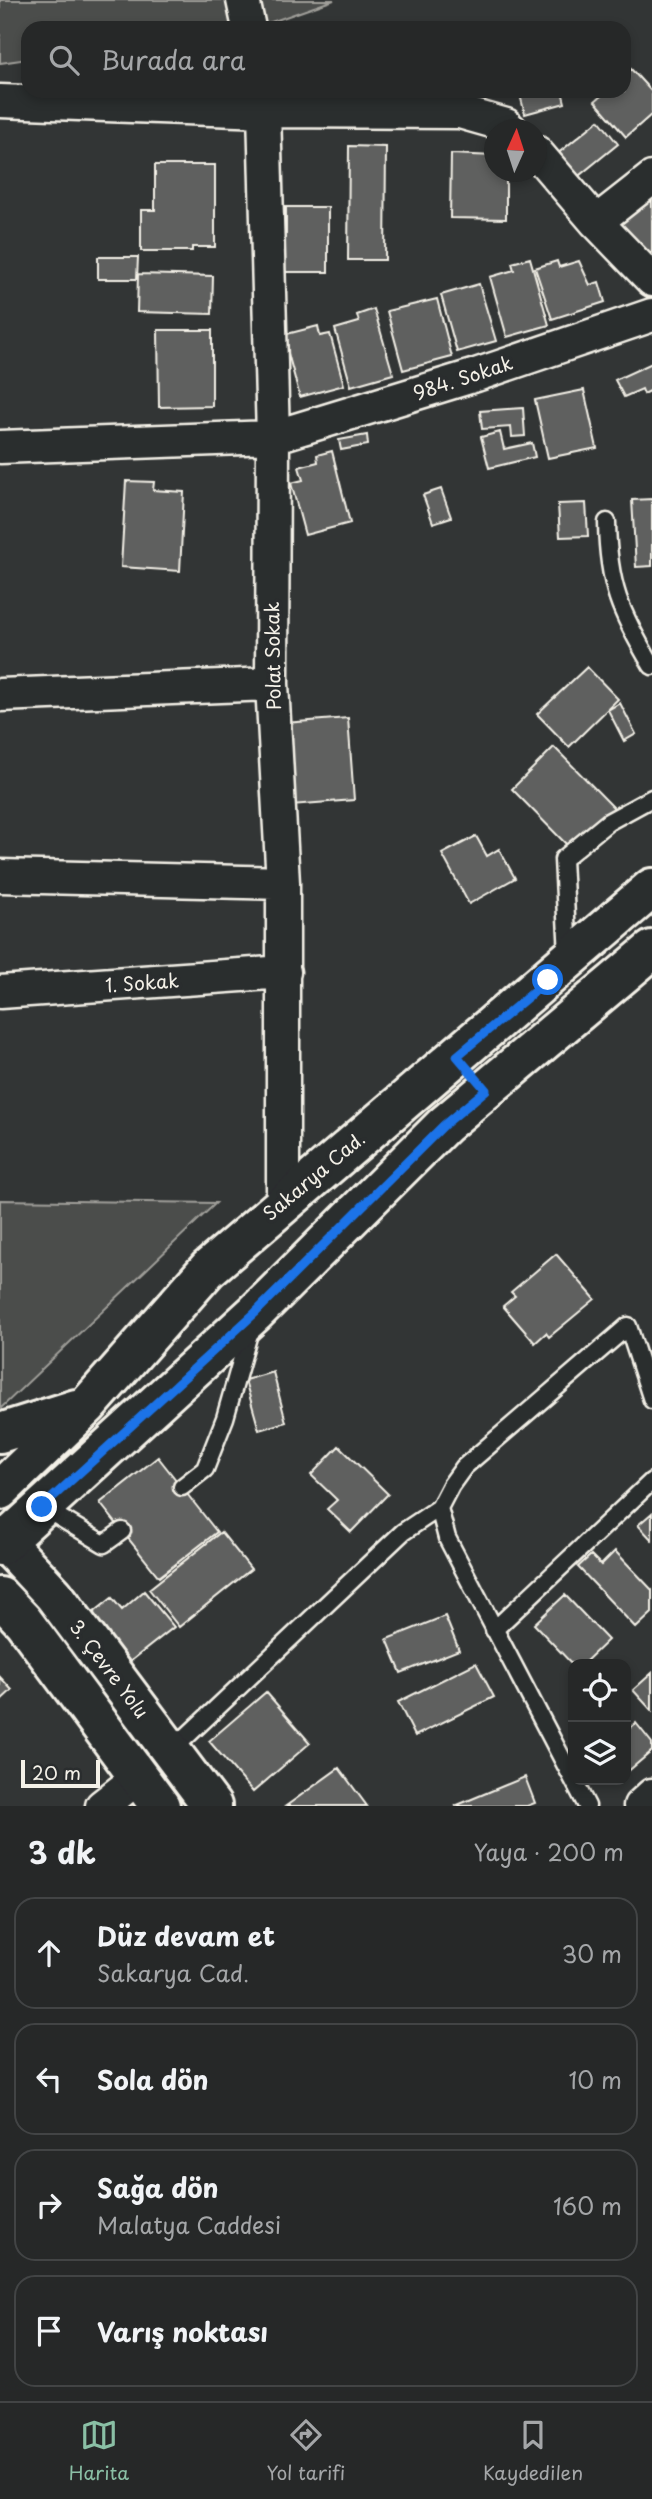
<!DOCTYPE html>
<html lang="tr">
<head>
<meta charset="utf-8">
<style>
	body { margin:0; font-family:"Playpen Sans",sans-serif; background:#2e3030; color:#f1f3f6 }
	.controls { position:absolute; right:21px; bottom:21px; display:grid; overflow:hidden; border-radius:14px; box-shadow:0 4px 10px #0003 }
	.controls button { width:63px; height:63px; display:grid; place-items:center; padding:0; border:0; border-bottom:2px solid #424445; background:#262828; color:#f1f3f6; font:35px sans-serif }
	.compass { position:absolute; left:484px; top:119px; width:63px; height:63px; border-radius:50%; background:#262828; box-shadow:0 4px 10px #0003; rotate:3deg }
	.scale { position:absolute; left:21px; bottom:18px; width:79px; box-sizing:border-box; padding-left:7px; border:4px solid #f4f1e8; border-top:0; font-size:19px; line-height:24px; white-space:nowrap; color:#f4f1e8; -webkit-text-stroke:5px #2a2d2e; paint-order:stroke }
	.stop { position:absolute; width:21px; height:21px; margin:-16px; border:5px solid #1a73e8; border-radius:50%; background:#fff }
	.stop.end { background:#1a73e8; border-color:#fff; box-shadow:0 2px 7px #0008 }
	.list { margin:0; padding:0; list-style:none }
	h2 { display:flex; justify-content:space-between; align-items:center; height:91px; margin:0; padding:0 28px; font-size:30px }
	h2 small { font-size:23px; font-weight:400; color:#a4a6a8 }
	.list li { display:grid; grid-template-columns:46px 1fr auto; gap:21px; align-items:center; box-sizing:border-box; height:112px; margin:0 14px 14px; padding:0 14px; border:2px solid #424445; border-radius:21px }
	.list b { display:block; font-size:26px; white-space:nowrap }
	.list p { margin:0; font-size:23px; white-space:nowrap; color:#a4a6a8 }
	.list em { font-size:23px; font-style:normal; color:#a4a6a8 }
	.icon { flex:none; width:38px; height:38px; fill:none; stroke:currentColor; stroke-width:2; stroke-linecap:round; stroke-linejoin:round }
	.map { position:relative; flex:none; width:652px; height:1806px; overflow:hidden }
	.search { position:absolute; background:#262828; box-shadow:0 4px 10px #0003; left:21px; right:21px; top:21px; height:77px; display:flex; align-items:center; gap:18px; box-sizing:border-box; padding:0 24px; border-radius:21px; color:#a4a6a8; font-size:26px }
	.sheet { height:595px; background:#262828 }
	nav { display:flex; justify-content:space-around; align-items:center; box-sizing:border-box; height:98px; border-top:2px solid #424445; background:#262828; font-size:19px; color:#a4a6a8 }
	nav a { display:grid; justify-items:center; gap:4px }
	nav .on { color:#8abfa5 }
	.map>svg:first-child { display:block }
	.green { fill:#4b4d4c; stroke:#a09f9a; stroke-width:2 }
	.building { fill:#5f605f; stroke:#f4f1e8; stroke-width:2 }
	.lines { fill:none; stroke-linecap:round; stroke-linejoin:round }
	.service-casing { stroke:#f4f1e8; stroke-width:21 }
	.minor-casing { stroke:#f4f1e8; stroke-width:37 }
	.secondary-casing { stroke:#f4f1e8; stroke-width:44 }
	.primary-casing { stroke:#f4f1e8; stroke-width:44 }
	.service { stroke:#2a2d2e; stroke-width:16 }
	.minor { stroke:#2a2d2e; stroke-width:32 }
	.secondary { stroke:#2a2d2e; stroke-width:38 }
	.primary { stroke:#2a2d2e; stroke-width:38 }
	.route { stroke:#1a73e8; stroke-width:9 }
	.labels { text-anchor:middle; stroke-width:7; stroke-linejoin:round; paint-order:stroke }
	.street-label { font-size:19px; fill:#f4f1e8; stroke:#2a2d2e }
</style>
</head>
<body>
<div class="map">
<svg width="652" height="1806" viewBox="0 0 652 1806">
	<rect width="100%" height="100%" fill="#323535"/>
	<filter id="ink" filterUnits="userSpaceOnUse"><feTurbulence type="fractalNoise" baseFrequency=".0143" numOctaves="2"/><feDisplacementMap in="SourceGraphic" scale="14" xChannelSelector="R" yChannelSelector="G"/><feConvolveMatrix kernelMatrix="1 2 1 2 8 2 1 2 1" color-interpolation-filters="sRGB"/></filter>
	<g filter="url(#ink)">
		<!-- green -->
		<path class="green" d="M0 0H334L254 28H28V59L0 63Z
			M0 1200 216 1203 0 1409Z"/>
		<!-- building -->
		<path class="building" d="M631 69 652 92V114L626 137 595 101 607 91H624V76Z
			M519 91H562L565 103 525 114Z
			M599 120 618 144 575 179 556 155Z
			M349 146 386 147 385 260H348Z
			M451 154 494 156V172H506V219L450 218Z
			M155 165H215V247H192V251H141V210H155Z
			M652 192V252L641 261 612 224Z
			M286 207H328V272H283L282 234H286Z
			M98 257H138L137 279H98Z
			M530 258 549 325 507 337 490 277 514 270 512 263Z
			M557 261 559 267 579 261 590 285 599 282 605 302 552 319 535 268Z
			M138 274 213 276 212 314 137 312Z
			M479 284 496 341 457 352 441 295Z
			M437 299 452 357 403 370 387 311Z
			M374 309 393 374 351 386 335 329 359 322 357 315Z
			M318 326 320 336 330 334 344 385 300 397 283 335Z
			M158 330H212V406L159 407Z
			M652 363V390L644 394 642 389 624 397 615 380Z
			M584 390 597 448 548 458 535 400Z
			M523 408 525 436 512 437 511 427 482 429 480 411Z
			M500 432 504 449 532 443 535 457 489 468 481 437Z
			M367 435 368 445 341 450 339 440Z
			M332 451 350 523 305 535 291 483 303 480 299 467 318 462 317 455Z
			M126 481 154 482 153 490 184 492 180 571 121 567Z
			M441 489 451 517 433 523 423 495Z
			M652 499V566L636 567 632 500Z
			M586 503 588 536 560 537 558 504Z
			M587 667 618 699 569 747 537 714Z
			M620 703 636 734 624 741 608 710Z
			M348 718 354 800 291 805 285 723Z
			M554 747 614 808 572 850 512 789Z
			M476 836 487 856 499 849 515 878 469 904 442 854Z
			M556 1254 595 1299 549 1337 546 1333 535 1343 503 1306 515 1296 511 1292Z
			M273 1372 286 1422 259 1430 245 1380Z
			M339 1446 388 1494 351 1532 327 1509 337 1500 311 1475Z
			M158 1457 217 1532 159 1577 100 1503Z
			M652 1513V1540L638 1525Z
			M221 1532 251 1569 179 1627 149 1589Z
			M615 1551 652 1590V1613L636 1628 578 1567 591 1555 601 1565Z
			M144 1591 174 1627 127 1664 88 1617 112 1598 122 1610Z
			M565 1595 608 1640 583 1664 573 1665 534 1624Z
			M445 1616 459 1650 401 1673 387 1639Z
			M476 1663 494 1697 415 1736 398 1702Z
			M652 1673V1711L633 1690Z
			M0 1677 12 1690 0 1701Z
			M266 1692 310 1743 253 1792 209 1741Z
			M636 1723 652 1743V1751L626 1773V1725L629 1729Z
			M339 1768 367 1806H286Z
			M525 1777 535 1803 527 1806H455Z"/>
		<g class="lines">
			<!-- service casing -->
			<g class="service-casing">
				<path id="service" d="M607 522C608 585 620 612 652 666
					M568 955 563 859 608 822 652 798
					M182 1487 205 1469 225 1418 250 1330
					M42 1507 104 1544 122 1531
					M439 1508 447 1538 587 1806
					M494 1630 652 1481
					M171 1751 403 1532 439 1508 451 1485 464 1467 628 1326 652 1400"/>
			</g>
			<!-- minor casing -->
			<g class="minor-casing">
				<path id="minor" d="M243 0 249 28
					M261 91 264 111 273 437 272 684 283 883V1202
					M0 101 264 111 460 112 506 125 511 130
					M536 152 596 222 652 280
					M596 222 652 178
					M0 447 273 437 476 375 652 315
					M0 695 272 684
					M0 876 283 883
					M0 992 284 972
					M102 1806 139 1777
					M640 1806 652 1795"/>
			</g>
			<!-- secondary casing -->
			<g class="secondary-casing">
				<path id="secondary" d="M0 1537 54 1595 212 1806
					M0 1597 23 1621 160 1806"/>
			</g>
			<!-- primary casing -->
			<g class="primary-casing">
				<path id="primary" d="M0 1433 76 1409
					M0 1490 88 1405 208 1269 652 888
					M0 1546 255 1313 444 1125 652 950"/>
			</g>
			<!-- service -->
			<use href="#service" class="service"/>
			<!-- minor -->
			<use href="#minor" class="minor"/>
			<!-- secondary -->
			<use href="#secondary" class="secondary"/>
			<!-- primary -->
			<use href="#primary" class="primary"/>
		</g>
	</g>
	<g class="lines" filter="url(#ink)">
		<!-- route -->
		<path class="route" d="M42 1507 255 1313 444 1125 486 1090 457 1056 548 980"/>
	</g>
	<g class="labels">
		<!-- street labels -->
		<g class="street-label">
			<text transform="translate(463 378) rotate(-18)" y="7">984. Sokak</text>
			<text transform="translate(273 656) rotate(-91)" y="7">Polat Sokak</text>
			<text transform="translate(142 983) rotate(-4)" y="7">1. Sokak</text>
			<text transform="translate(314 1176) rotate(-40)" y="7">Sakarya Cad.</text>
			<text transform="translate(109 1669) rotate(53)" y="7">3. Çevre Yolu</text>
		</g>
	</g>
</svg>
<div class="controls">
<button><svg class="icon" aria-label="locate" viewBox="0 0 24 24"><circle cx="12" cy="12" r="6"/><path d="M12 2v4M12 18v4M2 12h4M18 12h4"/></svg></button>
<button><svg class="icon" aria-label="layers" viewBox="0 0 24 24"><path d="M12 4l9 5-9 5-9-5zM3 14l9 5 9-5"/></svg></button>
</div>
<svg class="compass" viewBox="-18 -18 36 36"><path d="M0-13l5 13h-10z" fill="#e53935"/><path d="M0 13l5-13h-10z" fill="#a4a6a8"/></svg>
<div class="scale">20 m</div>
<div class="stop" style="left:548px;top:980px"></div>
<div class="stop end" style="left:42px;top:1507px"></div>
<div class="search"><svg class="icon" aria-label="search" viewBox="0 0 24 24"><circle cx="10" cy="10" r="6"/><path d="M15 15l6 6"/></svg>Burada ara</div>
</div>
<section class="sheet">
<h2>3 dk<small>Yaya · 200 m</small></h2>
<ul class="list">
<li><svg class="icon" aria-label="ahead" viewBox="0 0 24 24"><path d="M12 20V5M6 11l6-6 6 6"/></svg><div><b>Düz devam et</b><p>Sakarya Cad.</p></div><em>30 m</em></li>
<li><svg class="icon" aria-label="left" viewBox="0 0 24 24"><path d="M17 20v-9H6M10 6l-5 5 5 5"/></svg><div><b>Sola dön</b></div><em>10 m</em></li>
<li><svg class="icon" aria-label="right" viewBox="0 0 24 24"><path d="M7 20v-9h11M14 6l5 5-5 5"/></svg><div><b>Sağa dön</b><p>Malatya Caddesi</p></div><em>160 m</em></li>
<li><svg class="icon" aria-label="arrive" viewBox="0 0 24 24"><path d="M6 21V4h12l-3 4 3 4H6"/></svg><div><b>Varış noktası</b></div></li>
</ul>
</section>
<nav>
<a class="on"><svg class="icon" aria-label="map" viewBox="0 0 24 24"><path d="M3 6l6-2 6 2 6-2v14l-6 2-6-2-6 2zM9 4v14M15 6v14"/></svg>Harita</a>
<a><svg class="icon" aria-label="directions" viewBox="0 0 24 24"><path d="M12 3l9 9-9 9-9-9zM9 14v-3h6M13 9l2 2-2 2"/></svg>Yol tarifi</a>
<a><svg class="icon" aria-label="saved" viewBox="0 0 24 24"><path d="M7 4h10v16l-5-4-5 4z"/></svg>Kaydedilen</a>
</nav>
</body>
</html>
